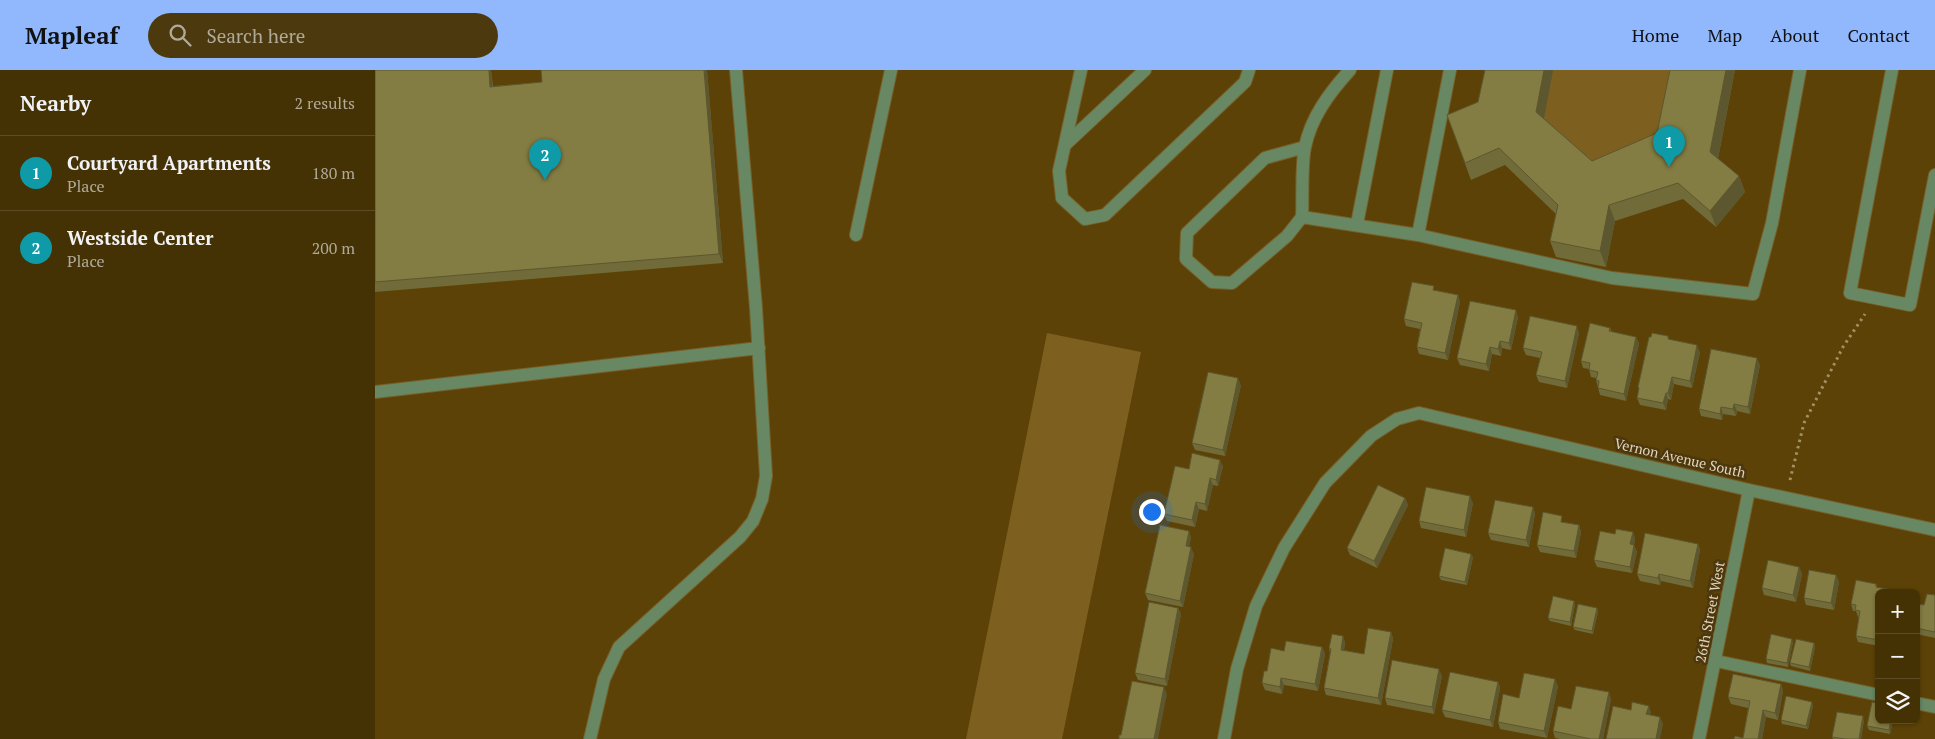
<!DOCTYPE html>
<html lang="en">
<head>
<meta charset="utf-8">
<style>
	body { margin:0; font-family:"PT Serif",serif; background:#4c3a0e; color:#f1f3f6 }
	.controls { position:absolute; right:15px; bottom:15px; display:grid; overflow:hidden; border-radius:8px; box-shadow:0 1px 4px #0004 }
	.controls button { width:45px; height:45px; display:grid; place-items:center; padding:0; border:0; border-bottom:1px solid #5d4d26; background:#453204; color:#f1f3f6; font:25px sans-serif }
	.you { position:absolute; left:776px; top:441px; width:18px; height:18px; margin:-12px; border:4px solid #fff; border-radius:50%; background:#1a73e8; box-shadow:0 0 0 8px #1a73e833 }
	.badge { display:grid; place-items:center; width:32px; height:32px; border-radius:50%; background:#91b8fd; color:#fff; font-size:16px; font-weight:700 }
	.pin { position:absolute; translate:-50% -41px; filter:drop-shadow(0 1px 2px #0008) }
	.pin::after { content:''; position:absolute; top:26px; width:18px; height:15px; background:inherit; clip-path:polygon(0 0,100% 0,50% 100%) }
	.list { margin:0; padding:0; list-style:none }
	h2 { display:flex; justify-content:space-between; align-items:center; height:65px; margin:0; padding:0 20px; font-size:21px }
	h2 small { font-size:16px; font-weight:400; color:#b0aa9a }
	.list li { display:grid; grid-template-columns:32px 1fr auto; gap:15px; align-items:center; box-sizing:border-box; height:75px; padding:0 20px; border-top:1px solid #5d4d26 }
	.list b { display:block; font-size:19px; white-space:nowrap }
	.list p { margin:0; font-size:16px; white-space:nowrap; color:#b0aa9a }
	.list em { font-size:16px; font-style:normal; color:#b0aa9a }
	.icon { flex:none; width:28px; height:28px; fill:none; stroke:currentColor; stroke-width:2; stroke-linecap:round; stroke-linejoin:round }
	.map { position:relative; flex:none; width:1560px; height:669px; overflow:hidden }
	header { display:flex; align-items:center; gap:30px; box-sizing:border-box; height:70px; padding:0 25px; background:#91b8fd; color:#111 }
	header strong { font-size:24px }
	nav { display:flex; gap:28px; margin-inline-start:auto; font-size:18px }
	.search { width:350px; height:45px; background:#4c3a0e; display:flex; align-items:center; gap:12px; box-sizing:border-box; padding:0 18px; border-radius:28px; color:#b0aa9a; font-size:19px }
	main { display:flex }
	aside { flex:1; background:#453204 }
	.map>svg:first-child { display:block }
	.green { fill:#7d5f20 }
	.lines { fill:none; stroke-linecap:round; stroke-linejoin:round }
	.minor-casing { stroke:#775f2a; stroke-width:14 }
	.path { stroke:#a49065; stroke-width:3; stroke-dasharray:2.5 4; stroke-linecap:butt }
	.minor { stroke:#678863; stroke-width:12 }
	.wall { fill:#716b3a }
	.shaded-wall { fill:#5c572f }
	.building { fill:#837c43; stroke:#5c572f }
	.labels { text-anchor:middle; stroke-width:5; stroke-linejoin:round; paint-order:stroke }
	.street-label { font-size:14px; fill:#e4d5ba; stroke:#4c380f }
</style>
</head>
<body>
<header>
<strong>Mapleaf</strong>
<div class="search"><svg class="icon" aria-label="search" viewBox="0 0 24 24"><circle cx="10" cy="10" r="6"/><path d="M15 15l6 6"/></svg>Search here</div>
<nav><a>Home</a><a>Map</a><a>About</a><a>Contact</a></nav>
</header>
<main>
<aside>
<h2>Nearby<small>2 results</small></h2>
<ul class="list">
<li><span class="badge" style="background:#0f9aa8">1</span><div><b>Courtyard Apartments</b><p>Place</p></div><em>180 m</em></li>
<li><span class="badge" style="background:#0f9aa8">2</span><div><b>Westside Center</b><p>Place</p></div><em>200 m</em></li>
</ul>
</aside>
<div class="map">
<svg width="1560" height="669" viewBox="0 0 1560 669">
	<rect width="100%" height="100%" fill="#5c4206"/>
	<!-- green -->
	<path class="green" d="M1178 0H1304L1288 79 1223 107 1167 58Z
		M672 263 766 282 687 669H591Z"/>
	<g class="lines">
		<!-- minor casing -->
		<g class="minor-casing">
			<path id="minor" d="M706 0 684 101 687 128 710 149 730 145 870 12 874 0
				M975 0C955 22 936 47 930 77 926 96 928 127 927 147L1043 165 1237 208 1378 224 1397 153 1425 0
				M1517 0 1475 223 1535 235 1560 105
				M691 74 770 0
				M927 147 912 166 857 213 837 212 811 189 812 163 890 88 930 77
				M982 154 1012 0
				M481 165 516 0
				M1043 165 1075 0
				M0 322 384 278
				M1341 591 1504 625
				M1541 633 1560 637
				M215 669 229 609 244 577 365 467 378 451 387 429 391 406 381 238 361 0
				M849 669 862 599 881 536 909 478 950 413 996 366 1022 349 1044 343 1374 420 1560 460
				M1324 669 1374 420"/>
		</g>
		<!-- path -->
		<path class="path" d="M1415 410 1429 353 1468 277 1490 244"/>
		<!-- minor -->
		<use href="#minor" class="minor"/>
	</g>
	<!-- wall -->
	<path class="wall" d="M0 0H116L118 16 332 0 348 193 0 222Z
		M1110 0H1178L1169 48 1217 91 1282 63 1360 0 1343 89 1364 106 1370 122 1341 157 1308 129 1240 151 1231 197 1181 187 1175 171 1181 144 1130 95 1096 110 1072 45 1103 32Z
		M1060 220 1083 225 1085 232 1073 290 1044 284 1042 277 1045 259 1031 256 1029 249Z
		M1143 247 1136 280 1127 278 1126 286 1117 284 1114 301 1085 295 1082 288Z
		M1235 258 1237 262 1261 267 1264 274 1251 331 1225 325 1221 310V308L1216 307 1214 299 1208 298 1206 291Z
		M1204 263 1192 318 1164 312 1161 305 1165 288 1151 285 1148 278Z
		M1293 266 1294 269 1325 282 1317 318 1299 314 1296 330 1293 329 1291 340 1265 335 1262 328 1264 320 1263 317 1276 267Z
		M1385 295 1375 344 1362 341 1361 346 1348 344 1347 350 1326 346 1324 339Z
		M866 315 850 386 820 380 817 373Z
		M848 396 843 416 838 415 832 441 824 439 820 457 792 451 789 444 814 399Z
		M1030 428 1033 435 1002 498 975 485 972 478Z
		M1098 433 1091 467 1046 458 1044 451Z
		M1158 437 1160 444 1154 477 1116 470 1113 463Z
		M1189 452 1204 455 1206 462 1201 488 1165 482 1162 475Z
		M814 461 816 468 814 476 819 484 808 537 773 530 770 523Z
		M1258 462 1260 469 1259 475 1262 482 1257 503 1222 497 1219 490 1240 464Z
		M1323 474 1325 480 1318 518 1286 511 1285 515 1265 511 1262 504Z
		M1098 487 1092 515 1066 510 1064 506Z
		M1424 497 1427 504 1421 532 1389 525 1387 518Z
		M1461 505 1464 512 1459 540 1431 535 1429 528Z
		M1501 514 1504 523V576L1483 572 1481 566 1484 547H1483L1481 541H1478L1476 534Z
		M1560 525V568L1541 564V534L1549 535Z
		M1200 534 1196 556 1175 551 1173 548Z
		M803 538 806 544 792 616 763 610 760 603Z
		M1222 538 1223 542 1218 564 1200 560 1198 557Z
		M1016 562 1018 569 1006 635 951 625 949 618 955 583 954 578 968 566 970 573 969 580 989 584Z
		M1418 572 1413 597 1392 593 1391 589Z
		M1439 573 1440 577 1435 601 1416 596 1415 593Z
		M947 577 950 584 943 621 909 615 907 624 890 620 887 613 892 601 909 581Z
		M1067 606 1059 644 1012 635 1010 628Z
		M1123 612 1125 618 1118 657 1070 647 1067 640Z
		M1406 614 1408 621 1403 650 1391 647 1387 669H1359L1368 668 1373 638 1356 634 1353 627Z
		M1183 616 1172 668 1125 659 1123 652 1144 628Z
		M1236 629 1228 669H1185L1180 668 1178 661 1196 639Z
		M1438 635 1433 659 1407 654 1406 650Z
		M1489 650 1486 669H1458L1457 667Z
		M1504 650H1518L1515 664 1494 660 1492 656Z"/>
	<!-- shaded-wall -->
	<path class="shaded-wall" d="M114 0H116L118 27 115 17Z
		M329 0H332L348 193 344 184Z
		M1169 0H1178L1167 58 1161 42Z
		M1351 0H1360L1341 99 1335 82Z
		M1364 106 1370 122 1341 157 1335 141Z
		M1234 135 1240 151 1231 197 1225 181Z
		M1083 225 1085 232 1073 290 1070 283Z
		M1141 240 1143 247 1136 280 1134 273Z
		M1202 256 1204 263 1192 318 1190 311Z
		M1261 267 1264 274 1251 331 1249 324Z
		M1125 271 1127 278 1126 286 1123 279Z
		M1322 275 1325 282 1317 318 1315 311Z
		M1115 277 1117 284 1114 301 1111 294Z
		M1382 288 1385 295 1375 344 1373 337Z
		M1297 307 1299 314 1296 330 1293 323Z
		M863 308 866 315 850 386 848 380Z
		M1291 323 1293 329 1291 340 1288 333Z
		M1359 334 1362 341 1361 346 1358 339Z
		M1346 337 1348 344 1347 350 1345 344Z
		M845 390 848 396 843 416 841 410Z
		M835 408 838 415 832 441 830 434Z
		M1095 426 1098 433 1091 467 1089 460Z
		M1030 428 1033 435 1002 498 999 491Z
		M821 432 824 439 820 457 817 450Z
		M1158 437 1160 444 1154 477 1151 470Z
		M1204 455 1206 462 1201 488 1199 481Z
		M814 461 816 468 813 483 811 476Z
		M1258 462 1260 469 1258 481 1255 474Z
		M1323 474 1325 480 1318 518 1315 511Z
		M1259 475 1262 482 1257 503 1255 497Z
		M816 477 819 484 808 537 805 531Z
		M1096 484 1098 487 1092 515 1090 512Z
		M1424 497 1427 504 1421 532 1418 525Z
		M1284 504 1286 511 1285 515 1283 508Z
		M1461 505 1464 512 1459 540 1456 533Z
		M1199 531 1200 534 1196 556 1195 552Z
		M803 538 806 544 792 616 790 609Z
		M1222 538 1223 542 1218 564 1217 561Z
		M1016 562 1018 569 1006 635 1003 628Z
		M968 566 970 573 968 586 966 580Z
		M1417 569 1418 572 1413 597 1412 593Z
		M1439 573 1440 577 1435 601 1434 597Z
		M947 577 950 584 943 621 940 614Z
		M1064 599 1067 606 1059 644 1057 637Z
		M906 608 909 615 907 624 905 617Z
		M1180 609 1183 616 1172 668 1169 661Z
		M1123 612 1125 618 1118 657 1115 650Z
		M1406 614 1408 621 1403 650 1400 643Z
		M789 617 792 624 783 669H779Z
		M1234 622 1236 629 1228 669H1224Z
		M1437 632 1438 635 1433 659 1431 656Z
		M1274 636 1276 642 1274 651 1271 644Z
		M1388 640 1391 647 1387 669H1383Z
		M1488 646 1489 650 1486 669H1484Z
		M1285 647 1288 654 1285 669H1281Z
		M1516 650H1518L1515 664 1514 660Z"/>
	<!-- building -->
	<path class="building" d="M0 0H114L115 17 167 12 166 0H329L344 184 0 212Z
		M1110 0H1169L1161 42 1217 91 1282 63 1295 0H1351L1335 82 1364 106 1335 141 1303 113 1234 135 1225 181 1175 171 1183 135 1124 78 1090 93 1072 45 1103 32Z
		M1037 212 1059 216 1058 220 1083 225 1070 283 1042 277 1047 253 1029 249Z
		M1095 231 1141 240 1134 273 1125 271 1123 279 1115 277 1111 294 1082 288Z
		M1155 246 1202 256 1190 311 1161 305 1167 282 1148 278Z
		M1215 253 1235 258 1234 261 1261 267 1249 324 1223 318 1224 311 1221 310 1223 302 1214 300 1215 293 1206 291Z
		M1277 263 1293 266V269L1322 275 1315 311 1297 307 1293 323H1291L1288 333 1262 328 1264 318 1263 317 1274 267H1276Z
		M1336 279 1382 288 1373 337 1359 334 1358 339 1346 337 1345 344 1324 339Z
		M833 302 863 308 848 380 817 373Z
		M817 383 845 390 841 410 835 408 830 434 821 432 817 450 789 444 800 396 814 399Z
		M1003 415 1030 428 999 491 972 478Z
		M1051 417 1095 426 1089 460 1044 451Z
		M1120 430 1158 437 1151 470 1113 463Z
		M1168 442 1187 446 1186 452 1204 455 1199 481 1162 475Z
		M785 455 814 461 811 476 816 477 805 531 770 523Z
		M1241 459 1258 462 1255 474 1259 475 1255 497 1219 490 1225 461 1240 464Z
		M1270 463 1323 474 1315 511 1284 504 1283 508 1262 504Z
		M1070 478 1096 484 1090 512 1064 506Z
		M1393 490 1424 497 1418 525 1387 518Z
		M1434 500 1461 505 1456 533 1429 528Z
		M1481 510 1501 514V517L1529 522 1504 523V570L1481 566 1485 541 1480 540 1481 535 1476 534Z
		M1552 524 1560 525V562L1541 558V534L1549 535Z
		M1178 526 1199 531 1195 552 1173 548Z
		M774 532 803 538 790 609 760 603Z
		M1203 534 1222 538 1217 561 1198 557Z
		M993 558 1016 562 1003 628 949 618 956 579 954 578 957 564 968 566 966 580 989 584Z
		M1396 564 1417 569 1412 593 1391 589Z
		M1421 569 1439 573 1434 597 1415 593Z
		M911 571 947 577 940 614 906 608 905 617 887 613 889 601H892L896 578 909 581Z
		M1017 590 1064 599 1057 637 1010 628Z
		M1075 602 1123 612 1115 650 1067 640Z
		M1149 603 1180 609 1169 661 1123 652 1128 624 1144 628Z
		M1358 604 1406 614 1400 643 1388 640 1383 669H1359L1360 666 1368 668 1375 631 1353 627Z
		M757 611 789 617 779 669H744V665H746Z
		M1201 616 1234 622 1224 669H1216L1178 661 1183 636 1196 639Z
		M1411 626 1437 632 1431 656 1406 650Z
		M1257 632 1274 636 1271 644 1285 647 1281 669H1231L1238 636 1256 640Z
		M1497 632 1504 633V650H1516L1514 660 1492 656Z
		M1462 642 1488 646 1484 669H1470L1457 667Z"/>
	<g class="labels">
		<!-- street labels -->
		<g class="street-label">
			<text transform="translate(1305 388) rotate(13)" y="5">Vernon Avenue South</text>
			<text transform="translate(1335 542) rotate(-79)" y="5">26th Street West</text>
		</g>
	</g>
</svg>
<div class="controls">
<button>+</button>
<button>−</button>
<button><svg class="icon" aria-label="layers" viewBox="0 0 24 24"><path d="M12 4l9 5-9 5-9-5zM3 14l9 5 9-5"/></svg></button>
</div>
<div class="you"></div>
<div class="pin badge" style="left:1294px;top:97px;background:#0f9aa8">1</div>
<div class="pin badge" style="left:170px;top:110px;background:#0f9aa8">2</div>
</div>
</main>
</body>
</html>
